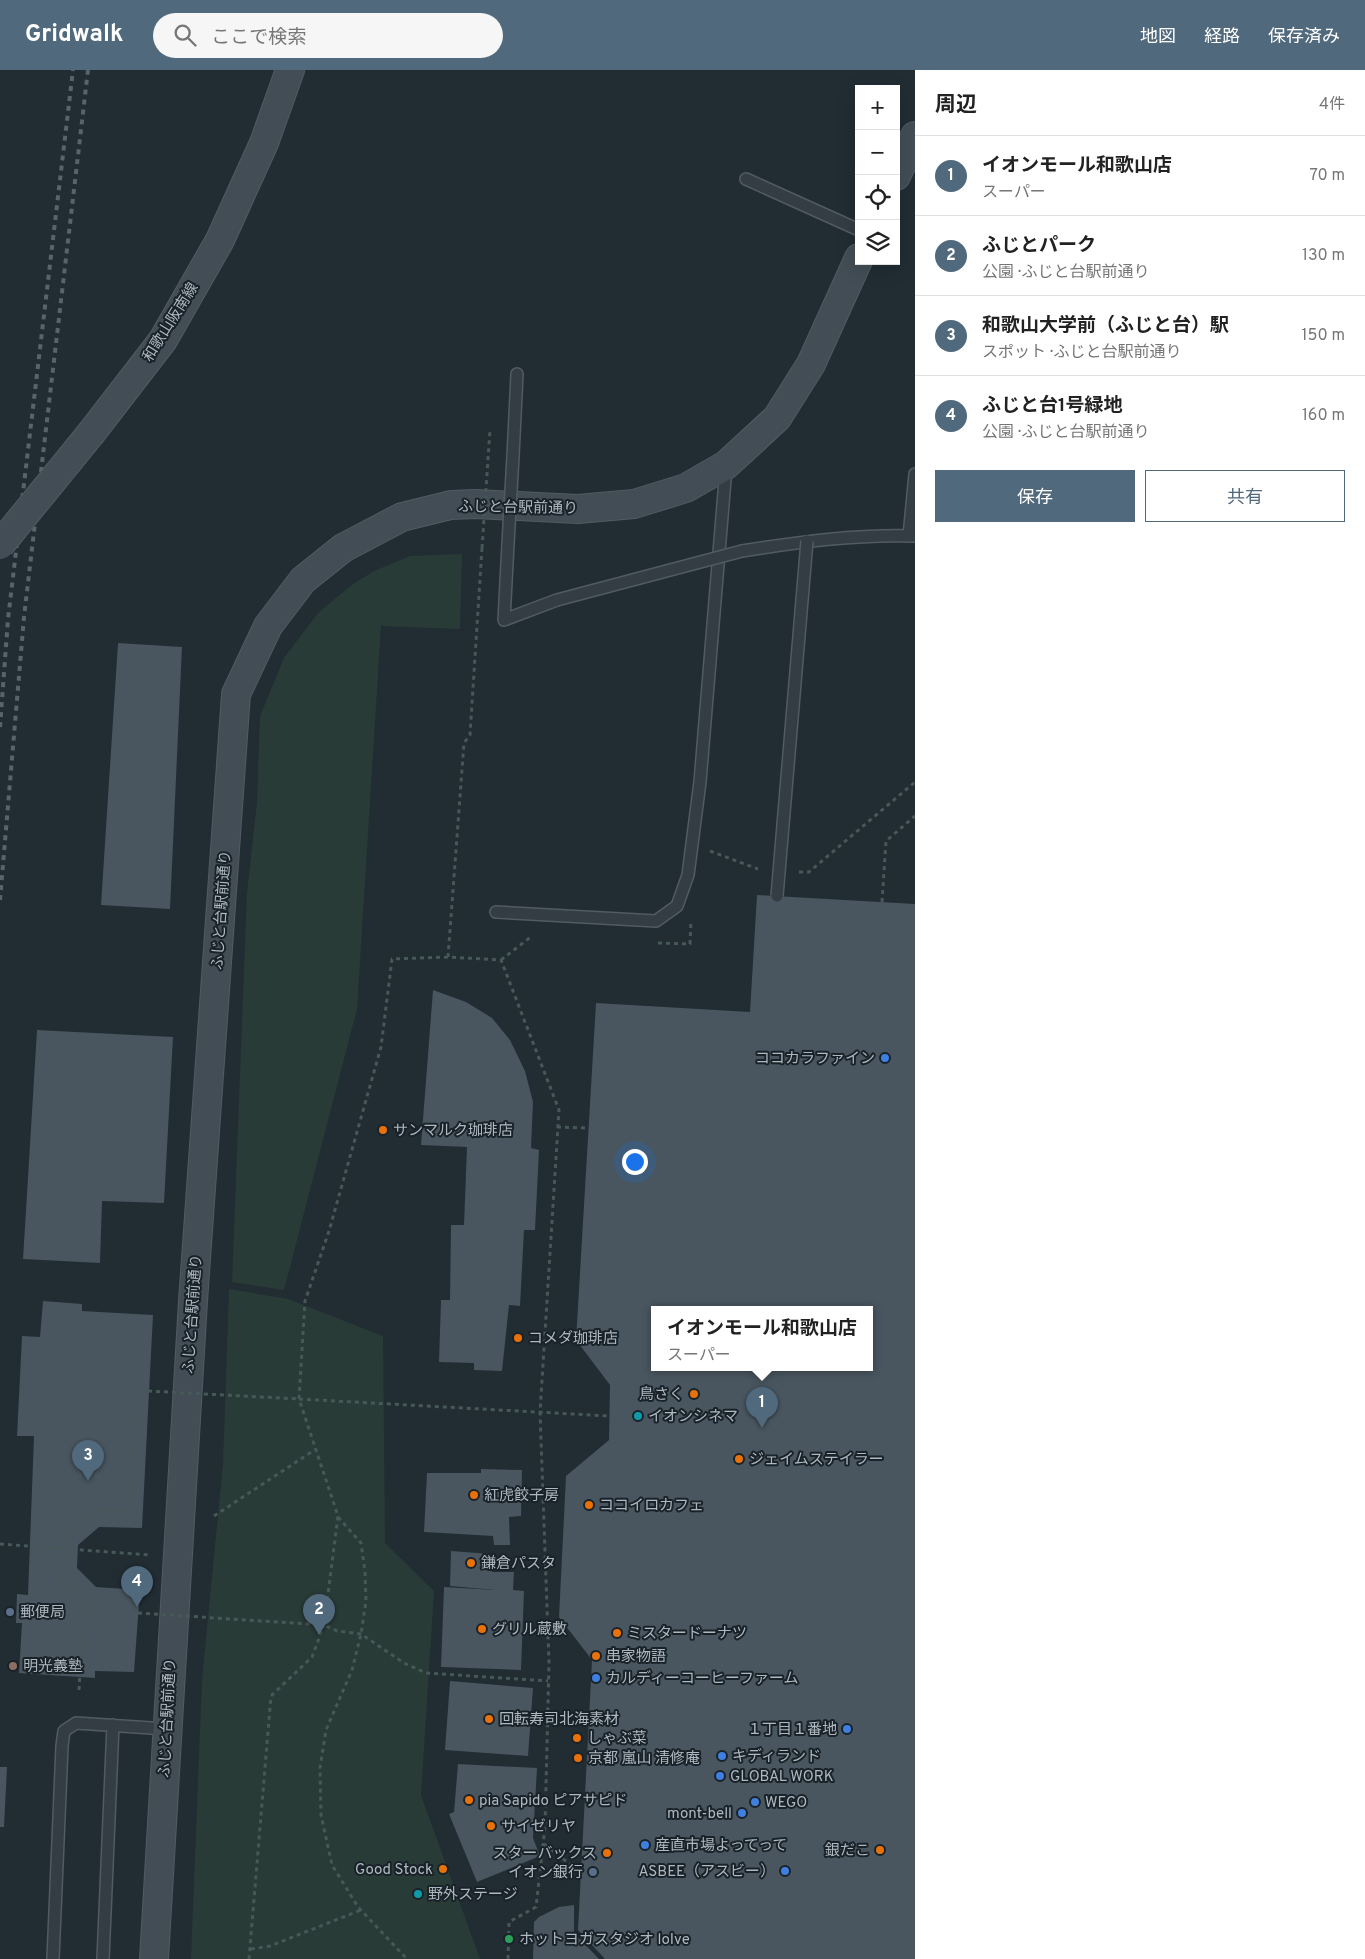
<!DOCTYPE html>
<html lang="ja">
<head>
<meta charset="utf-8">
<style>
	body { margin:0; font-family:Overpass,"Noto Sans JP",sans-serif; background:#f6f6f6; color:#222 }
	.controls { position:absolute; right:15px; top:15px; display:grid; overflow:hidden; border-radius:0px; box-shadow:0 5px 20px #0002 }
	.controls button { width:45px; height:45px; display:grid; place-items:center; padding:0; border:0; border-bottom:1px solid #e0e0e0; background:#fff; color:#222; font:25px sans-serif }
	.you { position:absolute; left:634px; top:1091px; width:18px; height:18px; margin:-12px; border:4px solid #fff; border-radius:50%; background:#1a73e8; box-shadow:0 0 0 8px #1a73e833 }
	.badge { display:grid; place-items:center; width:32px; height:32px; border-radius:50%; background:#50697d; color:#fff; font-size:16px; font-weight:700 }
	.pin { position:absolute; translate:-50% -41px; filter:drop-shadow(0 1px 2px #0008) }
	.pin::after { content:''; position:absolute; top:26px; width:18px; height:15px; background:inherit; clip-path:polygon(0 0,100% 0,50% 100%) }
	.popup { position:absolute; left:651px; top:1236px; width:222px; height:65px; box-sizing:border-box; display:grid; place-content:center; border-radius:0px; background:#fff; filter:drop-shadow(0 1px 4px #0005); font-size:16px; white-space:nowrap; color:#767676 }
	.popup b { font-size:19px; color:#222 }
	.popup::after { content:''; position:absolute; left:50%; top:100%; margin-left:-10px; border:10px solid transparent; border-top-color:#fff }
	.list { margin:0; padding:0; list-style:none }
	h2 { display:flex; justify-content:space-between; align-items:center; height:65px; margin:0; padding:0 20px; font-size:21px }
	h2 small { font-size:16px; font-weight:400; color:#767676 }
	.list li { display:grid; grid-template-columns:32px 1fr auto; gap:15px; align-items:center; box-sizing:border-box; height:80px; padding:0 20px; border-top:1px solid #e0e0e0 }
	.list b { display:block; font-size:19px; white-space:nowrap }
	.list p { margin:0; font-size:16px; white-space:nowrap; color:#767676 }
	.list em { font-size:16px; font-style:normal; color:#767676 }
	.actions { display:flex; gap:10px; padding:15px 20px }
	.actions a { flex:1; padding:11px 0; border:1px solid #50697d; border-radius:0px; text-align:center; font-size:18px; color:#50697d }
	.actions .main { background:#50697d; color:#fff }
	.icon { flex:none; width:28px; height:28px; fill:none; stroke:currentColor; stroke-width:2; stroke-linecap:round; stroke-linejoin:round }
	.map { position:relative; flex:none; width:915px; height:1889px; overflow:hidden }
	header { display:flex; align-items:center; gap:30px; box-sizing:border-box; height:70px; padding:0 25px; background:#50697d; color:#fff }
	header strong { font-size:24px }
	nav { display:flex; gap:28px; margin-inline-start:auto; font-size:18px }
	.search { width:350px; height:45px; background:#f6f6f6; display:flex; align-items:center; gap:12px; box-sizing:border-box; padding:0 18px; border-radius:28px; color:#767676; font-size:19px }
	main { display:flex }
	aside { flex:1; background:#fff }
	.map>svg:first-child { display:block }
	.green { fill:#293b37 }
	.building { fill:#49565f; fill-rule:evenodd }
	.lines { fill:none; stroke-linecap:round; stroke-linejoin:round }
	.lane-casing { stroke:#515b62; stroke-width:14 }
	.secondary-casing { stroke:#515b62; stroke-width:30 }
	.path { stroke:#465857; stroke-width:3; stroke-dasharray:4 4; stroke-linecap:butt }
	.lane { stroke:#343d44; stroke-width:11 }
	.secondary { stroke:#424d56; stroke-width:28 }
	.rail { stroke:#58646d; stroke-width:4; stroke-dasharray:5 5; stroke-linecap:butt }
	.lane-bridge-casing { stroke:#515b62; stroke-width:14; stroke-linecap:butt }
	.secondary-bridge-casing { stroke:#515b62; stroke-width:30; stroke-linecap:butt }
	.path-bridge { stroke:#465857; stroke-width:3; stroke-dasharray:4 4; stroke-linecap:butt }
	.lane-bridge { stroke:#343d44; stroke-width:11 }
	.secondary-bridge { stroke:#424d56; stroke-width:28 }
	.shop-dot { fill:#3f7fe0; stroke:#192228; stroke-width:2 }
	.food-dot { fill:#e8710a; stroke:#192228; stroke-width:2 }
	.culture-dot { fill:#0f9aa8; stroke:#192228; stroke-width:2 }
	.service-dot { fill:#5c6f8a; stroke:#192228; stroke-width:2 }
	.education-dot { fill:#8d6e63; stroke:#192228; stroke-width:2 }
	.leisure-dot { fill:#2e9e5b; stroke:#192228; stroke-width:2 }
	.labels { text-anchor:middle; stroke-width:4; stroke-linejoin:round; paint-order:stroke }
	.street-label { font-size:15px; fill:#aeb8c1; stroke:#192228 }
	.poi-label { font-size:15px; fill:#aeb8c1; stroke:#192228; text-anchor:start }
</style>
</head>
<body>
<header>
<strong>Gridwalk</strong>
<div class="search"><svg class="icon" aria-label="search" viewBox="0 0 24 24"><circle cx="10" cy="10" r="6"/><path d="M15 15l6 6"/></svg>ここで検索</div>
<nav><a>地図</a><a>経路</a><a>保存済み</a></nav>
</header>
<main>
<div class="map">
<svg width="915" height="1889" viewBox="0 0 915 1889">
	<rect width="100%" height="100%" fill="#212c33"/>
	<!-- green -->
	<path class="green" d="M462 484 460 559 381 556 357 939 284 1220 232 1212 247 823 257 732 260 646 284 588 318 543 353 514 374 501 410 486Z
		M229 1219 288 1229 383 1266 385 1473 434 1521 421 1725 480 1889H191L202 1610 223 1394Z"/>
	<!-- building -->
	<path class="building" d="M118 573 182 577 170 839 101 835Z
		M757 825 915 834V1889H605L578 1860 592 1590 559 1547 566 1406 609 1370 610 1315 576 1270 596 933 750 942ZM654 1239H870V1297H654Z
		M433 920 466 932 492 948 510 970 525 1001 533 1032 531 1078 539 1080 535 1160H524L520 1236 509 1235 502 1301 474 1300V1293L439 1292 441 1230H450L451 1155H464L467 1077 421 1075Z
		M37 960 173 967 164 1133 102 1131 100 1193 23 1189Z
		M43 1231 82 1234V1241L153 1245 142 1458 99 1457 78 1475 77 1498 96 1517 140 1520 134 1602 95 1601V1608L19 1603 22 1553H16L17 1524 28 1525 34 1366H17L22 1266 40 1267Z
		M481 1399 522 1400 521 1446 509 1447 510 1475H494L493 1466 424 1462 427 1403H481Z
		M451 1481 491 1484 492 1502H514L513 1520 524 1521 521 1600 441 1597 444 1517 495 1520 450 1516Z
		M450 1611 533 1618 528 1686 445 1680Z
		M458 1694 537 1698 533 1768 540 1786 477 1812 449 1744 454 1742Z
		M0 1697H7L4 1757H0Z
		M574 1835V1863L599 1889H533L534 1852 539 1847 559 1837Z"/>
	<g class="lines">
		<!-- lane casing -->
		<g class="lane-casing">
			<path id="lane" d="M746 109 859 160
				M513 386 517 304
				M909 466 915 404
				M508 474 504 550 557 530
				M742 481C799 472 857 464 915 466
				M496 842 656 851 677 836 688 805 700 712 726 398
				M53 1889 62 1676 64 1661 76 1653 166 1659
				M103 1889 113 1655"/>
		</g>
		<!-- secondary casing -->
		<g class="secondary-casing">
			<path id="secondary" d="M896 106 915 66
				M92 362 163 270 220 170 264 73 290 0
				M154 1889 193 1231 236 624 268 556 303 510 343 478 402 447 451 435 475 434 578 439 634 434 686 418 726 395 777 348 811 294 859 188"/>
		</g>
		<!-- path -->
		<path class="path" d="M482 478 470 665 464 673 448 887 501 890 559 1040 540 1342 549 1593 545 1757 536 1837 509 1852 508 1889
			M710 781 758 799
			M799 802H809L915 712
			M882 832 886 771 915 746
			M658 873 690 874 691 850
			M448 887 392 889 381 977 329 1161 305 1231 299 1329 338 1446 324 1555 337 1561 361 1564 404 1593 426 1603 548 1611
			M501 890 532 866
			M557 1057 588 1058
			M299 1329 609 1346
			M214 1446 316 1379
			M338 1447 361 1473 365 1502 366 1531 361 1564 352 1600 326 1660 320 1698 321 1745 332 1795 358 1837 407 1889
			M0 1474 150 1485
			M79 1620 84 1529 62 1510 65 1467 94 1441 128 1442 135 1320 148 1321
			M544 1774 581 1803
			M251 1879 270 1876 361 1840
			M249 1889 271 1626 312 1587 324 1555"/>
		<!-- lane -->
		<use href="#lane" class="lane"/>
		<!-- secondary -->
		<use href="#secondary" class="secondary"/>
		<!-- rail -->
		<path class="rail" d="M0 657 8 549 73 0
			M0 830 24 547 88 0"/>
		<!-- lane-bridge casing -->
		<g class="lane-bridge-casing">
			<path id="lane-bridge" d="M508 474 513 386
				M557 530 742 481
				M777 826 807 471"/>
		</g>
		<!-- secondary-bridge casing -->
		<g class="secondary-bridge-casing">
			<path id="secondary-bridge" d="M0 475 92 362"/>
		</g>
		<!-- path-bridge -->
		<path class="path-bridge" d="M482 478 490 360
			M148 1321 299 1329
			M138 1543 324 1555"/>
		<!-- lane-bridge -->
		<use href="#lane-bridge" class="lane-bridge"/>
		<!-- secondary-bridge -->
		<use href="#secondary-bridge" class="secondary-bridge"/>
	</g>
	<!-- markers -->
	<g class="shop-dot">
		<circle cx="885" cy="988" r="5"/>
		<circle cx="596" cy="1608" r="5"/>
		<circle cx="847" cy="1659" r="5"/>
		<circle cx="722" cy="1686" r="5"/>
		<circle cx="720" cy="1706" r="5"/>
		<circle cx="755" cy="1732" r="5"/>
		<circle cx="742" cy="1743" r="5"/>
		<circle cx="645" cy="1775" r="5"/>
		<circle cx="785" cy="1801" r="5"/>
	</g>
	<g class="food-dot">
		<circle cx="383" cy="1060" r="5"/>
		<circle cx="518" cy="1268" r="5"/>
		<circle cx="694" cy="1324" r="5"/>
		<circle cx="739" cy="1389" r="5"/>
		<circle cx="474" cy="1425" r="5"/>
		<circle cx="589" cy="1435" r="5"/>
		<circle cx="471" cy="1493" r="5"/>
		<circle cx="482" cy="1559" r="5"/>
		<circle cx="617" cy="1563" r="5"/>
		<circle cx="596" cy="1586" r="5"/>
		<circle cx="489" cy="1649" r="5"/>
		<circle cx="577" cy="1668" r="5"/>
		<circle cx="578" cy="1688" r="5"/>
		<circle cx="469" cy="1730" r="5"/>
		<circle cx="491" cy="1756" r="5"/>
		<circle cx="880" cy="1780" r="5"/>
		<circle cx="607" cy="1783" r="5"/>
		<circle cx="443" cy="1799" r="5"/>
	</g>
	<g class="culture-dot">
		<circle cx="638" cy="1346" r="5"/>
		<circle cx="418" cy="1824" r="5"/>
	</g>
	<g class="service-dot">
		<circle cx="10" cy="1542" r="5"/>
		<circle cx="593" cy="1802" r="5"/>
	</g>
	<circle class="education-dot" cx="13" cy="1596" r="5"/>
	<circle class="leisure-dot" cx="509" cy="1869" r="5"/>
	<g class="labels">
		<!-- street labels -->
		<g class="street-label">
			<text transform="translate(170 252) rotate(-58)" y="5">和歌山阪南線</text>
			<text transform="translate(518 437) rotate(1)" y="5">ふじと台駅前通り</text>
			<text transform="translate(221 840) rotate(-86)" y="5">ふじと台駅前通り</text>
			<text transform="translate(192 1244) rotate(-86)" y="5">ふじと台駅前通り</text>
			<text transform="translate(167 1648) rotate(-87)" y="5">ふじと台駅前通り</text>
		</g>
		<!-- poi labels -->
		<g class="poi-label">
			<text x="875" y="993" text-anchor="end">ココカラファイン</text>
			<text x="393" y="1065">サンマルク珈琲店</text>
			<text x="528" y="1273">コメダ珈琲店</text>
			<text x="684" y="1329" text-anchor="end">鳥さく</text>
			<text x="648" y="1351">イオンシネマ</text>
			<text x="749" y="1394">ジェイムステイラー</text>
			<text x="484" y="1430">紅虎餃子房</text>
			<text x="599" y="1440">ココイロカフェ</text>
			<text x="481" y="1498">鎌倉パスタ</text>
			<text x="20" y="1547">郵便局</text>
			<text x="492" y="1564">グリル蔵敷</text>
			<text x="627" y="1568">ミスタードーナツ</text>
			<text x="606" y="1591">串家物語</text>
			<text x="23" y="1601">明光義塾</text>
			<text x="606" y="1613">カルディーコーヒーファーム</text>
			<text x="499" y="1654">回転寿司北海素材</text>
			<text x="837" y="1664" text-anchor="end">１丁目１番地</text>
			<text x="587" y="1673">しゃぶ菜</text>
			<text x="732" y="1691">キディランド</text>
			<text x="588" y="1693">京都 嵐山 清修庵</text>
			<text x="730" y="1711">GLOBAL WORK</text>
			<text x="479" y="1735">pia Sapido ピアサピド</text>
			<text x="765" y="1737">WEGO</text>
			<text x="732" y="1748" text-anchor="end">mont-bell</text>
			<text x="501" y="1761">サイゼリヤ</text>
			<text x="655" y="1780">産直市場よってって</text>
			<text x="870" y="1785" text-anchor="end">銀だこ</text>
			<text x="597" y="1788" text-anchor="end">スターバックス</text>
			<text x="433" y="1804" text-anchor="end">Good Stock</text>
			<text x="775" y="1806" text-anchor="end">ASBEE（アスビー）</text>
			<text x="583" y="1807" text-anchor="end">イオン銀行</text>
			<text x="428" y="1829">野外ステージ</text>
			<text x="519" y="1874">ホットヨガスタジオ loIve</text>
		</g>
	</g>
</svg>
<div class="controls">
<button>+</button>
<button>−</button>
<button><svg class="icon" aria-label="locate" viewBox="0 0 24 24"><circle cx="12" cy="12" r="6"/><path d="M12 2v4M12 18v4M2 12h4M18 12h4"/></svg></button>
<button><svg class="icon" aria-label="layers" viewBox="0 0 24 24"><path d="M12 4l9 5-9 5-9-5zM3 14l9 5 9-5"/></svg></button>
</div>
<div class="you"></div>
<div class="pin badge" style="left:762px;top:1358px">1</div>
<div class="popup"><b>イオンモール和歌山店</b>スーパー</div>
<div class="pin badge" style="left:319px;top:1565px">2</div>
<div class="pin badge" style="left:88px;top:1411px">3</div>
<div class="pin badge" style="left:137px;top:1537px">4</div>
</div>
<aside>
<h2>周辺<small>4件</small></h2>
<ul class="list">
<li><span class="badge">1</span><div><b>イオンモール和歌山店</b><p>スーパー</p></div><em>70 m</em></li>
<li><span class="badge">2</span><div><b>ふじとパーク</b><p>公園 · ふじと台駅前通り</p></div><em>130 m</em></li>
<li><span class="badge">3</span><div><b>和歌山大学前（ふじと台）駅</b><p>スポット · ふじと台駅前通り</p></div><em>150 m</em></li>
<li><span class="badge">4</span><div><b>ふじと台1号緑地</b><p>公園 · ふじと台駅前通り</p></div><em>160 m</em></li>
</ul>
<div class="actions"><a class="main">保存</a><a>共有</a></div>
</aside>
</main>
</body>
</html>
